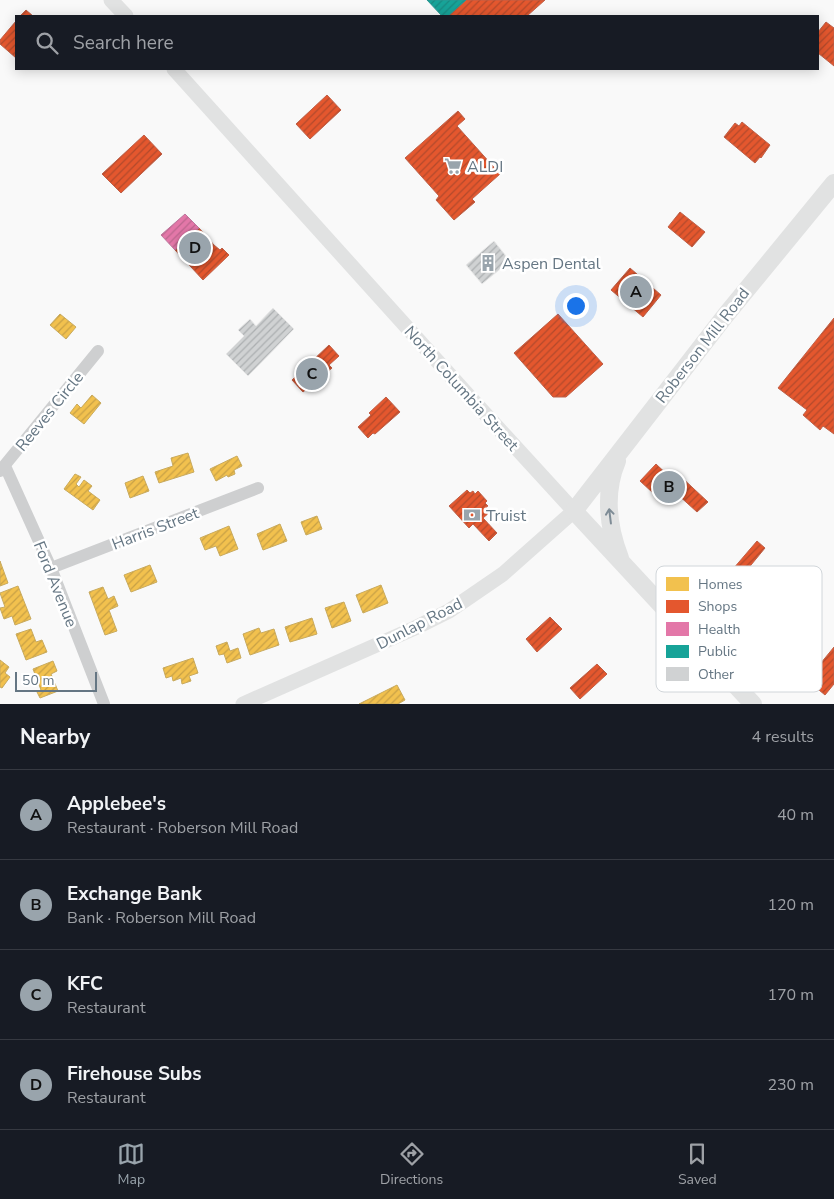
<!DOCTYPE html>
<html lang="en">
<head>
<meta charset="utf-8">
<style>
	body { margin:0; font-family:"Nunito Sans",sans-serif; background:#242831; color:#f1f3f6 }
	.scale { position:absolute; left:15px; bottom:12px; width:82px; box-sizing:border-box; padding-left:5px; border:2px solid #657683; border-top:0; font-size:14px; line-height:18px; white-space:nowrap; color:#657683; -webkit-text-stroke:4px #fff; paint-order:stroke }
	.you { position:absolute; left:575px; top:305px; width:18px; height:18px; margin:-12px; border:4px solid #fff; border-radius:50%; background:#1a73e8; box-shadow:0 0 0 8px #1a73e833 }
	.badge { display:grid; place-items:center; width:32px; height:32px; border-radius:50%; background:#99a4ac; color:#111; font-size:16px; font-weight:700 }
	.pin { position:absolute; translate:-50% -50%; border:2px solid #fff; box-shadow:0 1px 5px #0006 }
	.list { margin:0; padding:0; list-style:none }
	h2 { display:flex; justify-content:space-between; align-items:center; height:65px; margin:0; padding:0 20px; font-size:21px }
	h2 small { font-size:16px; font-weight:400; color:#9ea1a6 }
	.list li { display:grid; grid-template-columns:32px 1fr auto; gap:15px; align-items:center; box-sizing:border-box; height:90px; padding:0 20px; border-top:1px solid #363941 }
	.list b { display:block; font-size:19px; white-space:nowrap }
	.list p { margin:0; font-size:16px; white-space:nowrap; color:#9ea1a6 }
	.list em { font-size:16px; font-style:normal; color:#9ea1a6 }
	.icon { flex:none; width:28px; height:28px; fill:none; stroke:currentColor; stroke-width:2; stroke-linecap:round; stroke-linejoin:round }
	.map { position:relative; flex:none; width:834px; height:704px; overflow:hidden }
	.search { position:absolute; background:#171b24; box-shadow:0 2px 12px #0003; left:15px; right:15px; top:15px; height:55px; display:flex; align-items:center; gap:12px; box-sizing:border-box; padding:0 18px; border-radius:0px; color:#9ea1a6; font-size:19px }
	.sheet { height:425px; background:#171b24 }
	nav { display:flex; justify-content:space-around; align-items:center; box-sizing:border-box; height:70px; border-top:1px solid #363941; background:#171b24; font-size:14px; color:#9ea1a6 }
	nav a { display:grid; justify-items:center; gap:2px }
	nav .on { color:#99a4ac }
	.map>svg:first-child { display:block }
	.homes { fill:url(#homes-hatch); stroke:#c8aa5e }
	.shops { fill:url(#shops-hatch); stroke:#be6048 }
	.health { fill:url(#health-hatch); stroke:#bd779d }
	.public { fill:url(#public-hatch); stroke:#2e9692 }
	.building { fill:url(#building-hatch); stroke:#e8e8e8 }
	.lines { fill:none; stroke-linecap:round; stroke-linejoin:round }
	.minor { stroke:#cecfd0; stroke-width:12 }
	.major { stroke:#e1e2e2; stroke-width:15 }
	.highway { stroke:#e1e2e2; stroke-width:18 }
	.oneway { stroke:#7e8c96 }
	.labels { text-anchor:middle; stroke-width:5; stroke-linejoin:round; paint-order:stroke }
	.poi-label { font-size:16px; fill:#657683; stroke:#fff; text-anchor:start }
	.street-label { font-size:16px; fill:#657683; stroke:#fff }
	.key { fill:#fff; stroke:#d1d6da; stroke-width:1 }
	.key-label { font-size:14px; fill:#657683 }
</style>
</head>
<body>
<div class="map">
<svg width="834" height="704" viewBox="0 0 834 704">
	<defs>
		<pattern id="homes-hatch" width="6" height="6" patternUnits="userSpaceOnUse" patternTransform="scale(1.25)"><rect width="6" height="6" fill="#f2c14e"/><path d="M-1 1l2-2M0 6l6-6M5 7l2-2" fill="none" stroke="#c8a146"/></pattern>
		<pattern id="shops-hatch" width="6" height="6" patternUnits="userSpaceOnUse" patternTransform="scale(1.25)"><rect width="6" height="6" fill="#e4572e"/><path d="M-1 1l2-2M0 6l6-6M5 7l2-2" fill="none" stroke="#b24a2c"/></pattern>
		<pattern id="health-hatch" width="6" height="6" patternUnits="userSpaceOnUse" patternTransform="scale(1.25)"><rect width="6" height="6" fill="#e377a8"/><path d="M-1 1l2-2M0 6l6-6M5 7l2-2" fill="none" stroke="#bc668e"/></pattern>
		<pattern id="public-hatch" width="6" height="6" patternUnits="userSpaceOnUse" patternTransform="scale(1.25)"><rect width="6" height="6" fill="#17a398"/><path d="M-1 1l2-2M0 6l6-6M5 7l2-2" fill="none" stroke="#188981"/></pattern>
		<pattern id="building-hatch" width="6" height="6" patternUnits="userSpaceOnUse" patternTransform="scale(1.25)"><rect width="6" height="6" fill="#d0d2d3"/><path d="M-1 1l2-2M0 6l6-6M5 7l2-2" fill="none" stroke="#acafb1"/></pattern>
	</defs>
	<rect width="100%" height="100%" fill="#f9f9f9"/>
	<!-- homes -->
	<path class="homes" d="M60 314 76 327 66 339 50 325Z
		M92 395 101 403 84 424 70 413 77 404 81 408Z
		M188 453 194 472 159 483 155 472 173 466 171 458Z
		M237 456 242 466 234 470 235 474 228 477 227 475 216 481 210 469Z
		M75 474 81 477 76 484 79 487 84 480 92 486 88 491 100 500 93 510 64 489Z
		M143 476 149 491 130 498 125 483Z
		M317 516 322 529 306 535 301 522Z
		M280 524 287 541 263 550 257 534Z
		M229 526 238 549 220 556 216 546 205 550 200 538Z
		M0 561 8 583 0 586Z
		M150 565 157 582 131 592 124 575Z
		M381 585 388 603 363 613 356 595Z
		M18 586 31 619 15 625 12 616 4 619 0 608 5 607 0 593Z
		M103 587 108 599 114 596 118 606 109 610 117 631 105 635 89 592Z
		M344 602 351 621 332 628 325 608Z
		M312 618 317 634 290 642 285 627Z
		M259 628 261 633 274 629 279 645 250 655 243 634Z
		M31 629 36 642 42 640 47 652 26 660 16 634Z
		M227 642 230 651 238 648 241 658 227 663 224 654 219 655 216 646Z
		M193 658 198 673 189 676 191 681 182 684 181 678 173 681 172 676 166 678 163 668Z
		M0 660 9 667 5 673 10 677 2 688 0 687Z
		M53 661 57 671 51 674 58 691 40 698 37 692 41 690 33 669Z
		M397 685 405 700 398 704H359Z"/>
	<!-- shops -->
	<path class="shops" d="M466 0H545L527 16H448Z
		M26 10 33 16H20Z
		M16 21V58L0 44V40Z
		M826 22 834 28V66L818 53V32Z
		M327 95 341 110 310 139 296 124Z
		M458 111 465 119 457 126 500 174 472 199 475 202 454 220 436 200 439 196 405 158Z
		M742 122 770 145 761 158 760 157 755 163 724 137 735 123 739 126Z
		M144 135 162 154 121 193 102 174Z
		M680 212 705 232 692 247 668 227Z
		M199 228 214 245 191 267 175 250Z
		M214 245 220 250 222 248 229 255 203 280 191 267Z
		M630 268 661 295 643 317 611 290Z
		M558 314 603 364 566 397H553L514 353Z
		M834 318V434L823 426 820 430 803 415 807 410 778 388Z
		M329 345 339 356 329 365 332 368 303 392 292 380Z
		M386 397 400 412 375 434 373 433 368 438 358 427 371 415 369 413Z
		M656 464 673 480 678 474 708 502 697 512 676 493 665 504 640 481Z
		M467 490 470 493 473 491 475 494 478 491 487 501 485 503 488 506 486 507 490 512 483 518 497 533 489 541 473 524 469 528 449 506Z
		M757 541 765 548 742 576 733 569Z
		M550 617 562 629 537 652 526 639Z
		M834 647V684L825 695 807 680Z
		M597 664 607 674 580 699 570 688Z"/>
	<!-- health -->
	<path class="health" d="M185 214 199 228 175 250 161 235Z"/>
	<!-- public -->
	<path class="public" d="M427 0H466L448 16H442Z"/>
	<!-- building -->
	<path class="building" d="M494 241 510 261 482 284 466 265Z
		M273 308 294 329 248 376 226 354 244 336 238 330 250 319 256 326Z"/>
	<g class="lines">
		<!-- minor -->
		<path class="minor" d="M5 466 51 568 104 704
			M0 471 98 351
			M51 568 258 488"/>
		<!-- major -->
		<path class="major" d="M111 0 126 16
			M174 69 467 394 574 511 503 574 449 611 415 628 243 704"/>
		<!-- highway -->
		<path class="highway" d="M617 461C604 492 608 527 620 558
			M753 704 574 511 725 316 834 183"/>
	</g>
	<!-- one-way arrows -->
	<defs><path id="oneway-shaft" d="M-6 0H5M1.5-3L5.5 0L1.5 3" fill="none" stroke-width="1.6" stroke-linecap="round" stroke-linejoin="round" transform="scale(1.25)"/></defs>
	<use class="oneway" href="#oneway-shaft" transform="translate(610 516) rotate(-97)"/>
	<!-- icons -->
	<defs>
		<g id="supermarket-bare" transform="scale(1.35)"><path d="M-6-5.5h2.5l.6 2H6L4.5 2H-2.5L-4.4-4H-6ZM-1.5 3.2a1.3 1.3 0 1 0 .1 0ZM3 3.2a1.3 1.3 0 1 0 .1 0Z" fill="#99a4ac" stroke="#fff" stroke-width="2.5" paint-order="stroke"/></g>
		<g id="building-bare" transform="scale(1.35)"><path d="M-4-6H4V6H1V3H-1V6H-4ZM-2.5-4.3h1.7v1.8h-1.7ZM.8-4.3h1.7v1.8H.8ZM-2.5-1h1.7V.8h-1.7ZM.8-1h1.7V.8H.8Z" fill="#99a4ac" stroke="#fff" stroke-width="2.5" paint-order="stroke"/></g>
		<g id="bank-bare" transform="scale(1.35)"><path d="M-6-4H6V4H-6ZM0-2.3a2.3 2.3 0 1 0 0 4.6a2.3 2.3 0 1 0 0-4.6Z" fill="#99a4ac" stroke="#fff" stroke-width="2.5" paint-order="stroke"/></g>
	</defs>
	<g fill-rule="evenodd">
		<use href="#supermarket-bare" x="453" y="166"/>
		<use href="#building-bare" x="488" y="263"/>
		<use href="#bank-bare" x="472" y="515"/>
	</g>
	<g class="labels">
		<!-- poi labels -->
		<g class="poi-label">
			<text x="467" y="172">ALDI</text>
			<text x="502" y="269">Aspen Dental</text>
			<text x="486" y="521">Truist</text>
		</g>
		<!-- street labels -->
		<g class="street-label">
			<text transform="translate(702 345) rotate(-52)" y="6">Roberson Mill Road</text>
			<text transform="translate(462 388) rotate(48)" y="6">North Columbia Street</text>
			<text transform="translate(49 411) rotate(-51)" y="6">Reeves Circle</text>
			<text transform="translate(155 528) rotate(-21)" y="6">Harris Street</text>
			<text transform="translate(56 584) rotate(68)" y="6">Ford Avenue</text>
			<text transform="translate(419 623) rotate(-27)" y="6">Dunlap Road</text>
		</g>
	</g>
	<!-- legend -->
	<rect x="656" y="566" width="166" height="126" rx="8" class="key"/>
	<rect x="666" y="577" width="23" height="14" fill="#f2c14e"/>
	<rect x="666" y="600" width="23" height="13" fill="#e4572e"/>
	<rect x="666" y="622" width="23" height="14" fill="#e377a8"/>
	<rect x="666" y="645" width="23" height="13" fill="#17a398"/>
	<rect x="666" y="667" width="23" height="14" fill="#d0d2d3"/>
	<g class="key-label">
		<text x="698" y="589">Homes</text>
		<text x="698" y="611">Shops</text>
		<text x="698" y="634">Health</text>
		<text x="698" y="656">Public</text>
		<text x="698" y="679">Other</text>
	</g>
</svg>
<div class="scale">50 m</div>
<div class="you"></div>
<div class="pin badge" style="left:636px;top:292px">A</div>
<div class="pin badge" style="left:669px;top:487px">B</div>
<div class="pin badge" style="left:312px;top:374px">C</div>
<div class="pin badge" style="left:195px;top:248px">D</div>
<div class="search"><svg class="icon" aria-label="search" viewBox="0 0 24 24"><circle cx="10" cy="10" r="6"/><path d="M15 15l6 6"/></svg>Search here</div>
</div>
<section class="sheet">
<h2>Nearby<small>4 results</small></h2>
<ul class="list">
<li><span class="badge">A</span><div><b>Applebee's</b><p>Restaurant · Roberson Mill Road</p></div><em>40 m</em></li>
<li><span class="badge">B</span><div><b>Exchange Bank</b><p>Bank · Roberson Mill Road</p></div><em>120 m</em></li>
<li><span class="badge">C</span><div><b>KFC</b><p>Restaurant</p></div><em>170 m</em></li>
<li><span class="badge">D</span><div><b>Firehouse Subs</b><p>Restaurant</p></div><em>230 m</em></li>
</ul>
</section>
<nav>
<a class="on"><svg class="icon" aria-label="map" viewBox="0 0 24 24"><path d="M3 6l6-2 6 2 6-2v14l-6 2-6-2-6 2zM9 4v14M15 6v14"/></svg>Map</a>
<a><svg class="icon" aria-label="directions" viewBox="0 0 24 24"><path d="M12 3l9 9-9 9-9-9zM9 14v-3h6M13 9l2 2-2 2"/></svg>Directions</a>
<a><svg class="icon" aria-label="saved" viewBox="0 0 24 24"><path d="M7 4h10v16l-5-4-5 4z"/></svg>Saved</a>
</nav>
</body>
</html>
